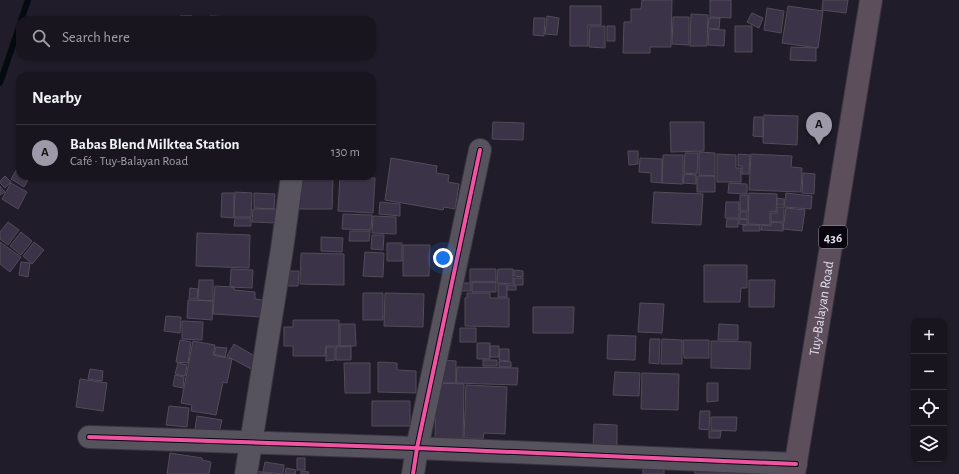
<!DOCTYPE html>
<html lang="en">
<head>
<meta charset="utf-8">
<style>
	body { margin:0; font-family:"Alegreya Sans",sans-serif; background:#211e28; color:#f1f3f6 }
	.controls { position:absolute; right:12px; bottom:12px; display:grid; overflow:hidden; border-radius:8px; box-shadow:0 1px 3px #0004 }
	.controls button { width:36px; height:36px; display:grid; place-items:center; padding:0; border:0; border-bottom:1px solid #36343d; background:#18151f; color:#f1f3f6; font:20px sans-serif }
	.you { position:absolute; left:443px; top:258px; width:14px; height:14px; margin:-10px; border:3px solid #fff; border-radius:50%; background:#1a73e8; box-shadow:0 0 0 6px #1a73e833 }
	.badge { display:grid; place-items:center; width:26px; height:26px; border-radius:50%; background:#9d99a8; color:#111; font-size:13px; font-weight:700 }
	.pin { position:absolute; translate:-50% -33px; filter:drop-shadow(0 1px 2px #0008) }
	.pin::after { content:''; position:absolute; top:21px; width:14px; height:12px; background:inherit; clip-path:polygon(0 0,100% 0,50% 100%) }
	.list { margin:0; padding:0; list-style:none }
	h2 { display:flex; justify-content:space-between; align-items:center; height:52px; margin:0; padding:0 16px; font-size:17px }
	h2 small { font-size:13px; font-weight:400; color:#9f9fa4 }
	.list li { display:grid; grid-template-columns:26px 1fr auto; gap:12px; align-items:center; box-sizing:border-box; height:56px; padding:0 16px; border-top:1px solid #36343d }
	.list b { display:block; font-size:15px; white-space:nowrap }
	.list p { margin:0; font-size:13px; white-space:nowrap; color:#9f9fa4 }
	.list em { font-size:13px; font-style:normal; color:#9f9fa4 }
	.icon { flex:none; width:22px; height:22px; fill:none; stroke:currentColor; stroke-width:2; stroke-linecap:round; stroke-linejoin:round }
	.map { position:relative; flex:none; width:959px; height:474px; overflow:hidden }
	.search { position:absolute; background:#18151f; box-shadow:0 1px 3px #0004; left:16px; top:16px; width:360px; height:44px; display:flex; align-items:center; gap:10px; box-sizing:border-box; padding:0 14px; border-radius:12px; color:#9f9fa4; font-size:15px }
	.panel { position:absolute; background:#18151f; box-shadow:0 1px 3px #0004; left:16px; top:72px; width:360px; height:108px; border-radius:12px }
	.map>svg:first-child { display:block }
	.lines { fill:none; stroke-linecap:round; stroke-linejoin:round }
	.stream { stroke:#030b11; stroke-width:6 }
	.building { fill:#3b3348; stroke:#504c58 }
	.minor-casing { stroke:#393641; stroke-width:24 }
	.major-casing { stroke:#393641; stroke-width:24 }
	.minor { stroke:#57535e; stroke-width:22 }
	.major { stroke:#5c4f5b; stroke-width:22 }
	.cycleway-casing { stroke:#08050e; stroke-width:6 }
	.cycleway { stroke:#f153a3; stroke-width:4 }
	.labels { text-anchor:middle; stroke-width:3; stroke-linejoin:round; paint-order:stroke }
	.shield { fill:#08050e; stroke:#9f9ca9; stroke-width:1 }
	.shield-label { font-size:13px; font-weight:bold; fill:#e0dcec }
	.street-label { font-size:14px; fill:#e0dcec; stroke:#08050e }
</style>
</head>
<body>
<div class="map">
<svg width="959" height="474" viewBox="0 0 959 474">
	<rect width="100%" height="100%" fill="#201c29"/>
	<g class="lines">
		<!-- stream -->
		<path class="stream" d="M21 20 28 0
			M0 83 20 24"/>
	</g>
	<!-- building -->
	<path class="building" d="M642 0H672L671 47H650V53H623L624 22H631V9H641Z
		M710 0H731V18L710 17Z
		M823 0H848L846 13 822 10Z
		M570 6H601V25H588V46H570Z
		M788 6 823 11 818 48 782 43Z
		M767 8 784 11 781 33 764 30Z
		M752 13 763 18 759 28 747 22Z
		M691 14 708 15 707 46H690Z
		M180 16H192V20H180Z
		M210 16 231 17V20H209Z
		M547 16 559 18 557 35 545 34Z
		M673 17H689V45L672 44Z
		M534 18H545L544 36 533 35Z
		M709 18H720L719 29 708 28Z
		M590 26H605V48L589 47Z
		M607 26H615V41H607Z
		M735 26H752V52H735Z
		M709 29 725 30 724 46 708 45Z
		M791 47 816 48V61L790 60Z
		M764 115 798 116 797 145 763 143Z
		M754 117H763V137L753 136Z
		M493 122 524 123 523 140 492 139Z
		M670 122H704V151L671 152Z
		M628 151H638V164L629 165Z
		M699 152 715 153V176L699 175Z
		M685 153H698L697 174 684 173Z
		M717 154 736 155V168H741V182H717Z
		M738 154 750 155 749 174H742V166H738Z
		M751 154 792 156 791 167 802 168 801 192 749 190Z
		M663 155H683V184L662 183Z
		M391 158 437 166 436 173 449 175 448 182 459 184 455 209 444 207 443 210 385 200Z
		M640 158 662 159V183L651 182V173L639 172Z
		M17 169 20 170V176H30L24 187 11 179Z
		M803 173 815 174 814 194 802 193Z
		M684 174 696 175V184L683 183Z
		M5 176 11 182 5 188 0 183V181Z
		M340 176 375 178 373 213 338 211Z
		M697 176H715V192H697Z
		M298 177 333 178 332 209H297Z
		M11 183 27 192 18 209 2 199Z
		M729 183 747 184V194L728 193Z
		M0 186 5 192 0 195Z
		M235 192 252 193 251 217H234Z
		M654 192 703 194 701 225 652 223Z
		M222 193H234V218L221 217Z
		M254 193 275 194 274 209 254 208Z
		M749 193 777 194 776 212 770 211V225L748 224Z
		M786 193 812 196 811 209 784 207Z
		M740 195H748V211H740Z
		M777 198 784 199V205H777Z
		M380 202 400 204V216L379 214Z
		M726 202H739V218H725Z
		M777 207H784V222H771V213H777Z
		M786 208 805 210 802 231 783 229Z
		M253 209H279L278 223 252 222Z
		M740 212H747V219H740Z
		M343 214 372 215 371 230 342 229Z
		M373 216 396 217V234L372 233Z
		M235 218H251V226H234Z
		M727 219H738V227H726Z
		M739 219H747V225L739 224Z
		M8 222 19 230 8 245 0 239V232Z
		M771 222 783 223V231L761 230 762 225 771 226Z
		M743 225H760V231H743Z
		M350 231H370L369 241H349Z
		M21 232 32 241 21 255 10 246Z
		M197 233 250 235 249 268 196 266Z
		M372 235H384L383 250 371 249Z
		M321 237 343 238 342 252 321 251Z
		M0 242 21 257 10 272 0 264Z
		M34 242 44 250 32 264 23 256Z
		M387 243H402V261H387Z
		M403 245H430L429 276H403Z
		M365 252 384 253 383 277 363 276Z
		M301 253 344 254V285L300 284Z
		M21 262 30 263 28 277 19 275Z
		M704 265H747V288H741L740 302H704Z
		M231 269 253 270 252 288 230 287Z
		M470 269H496V282H470Z
		M498 269H513V284L497 283Z
		M514 270 523 271V277L514 276Z
		M283 271H299L298 286H283Z
		M514 278H523V285H514Z
		M199 280H213V301L198 300Z
		M749 280H775L774 307H749Z
		M472 282H496V292H472Z
		M462 283H471V291H462Z
		M498 284H507V297H498Z
		M508 285 516 286V290H507Z
		M215 286 234 287V290L255 292V299L263 300 262 317 213 314Z
		M190 288 198 289 197 299H189Z
		M363 293H383V320H363Z
		M385 293 424 294 423 327 384 326Z
		M467 293H490V298H509V327L465 326V298H467Z
		M188 300 213 301 212 320 187 318Z
		M640 303 664 304 662 333 638 332Z
		M533 307H574L573 333H533Z
		M166 316 181 317 180 333 164 331Z
		M293 320H339V346H326L325 356H293V346H284V327H293Z
		M182 321 203 322 202 340 182 339Z
		M340 324H355L356 346H340Z
		M719 324 738 325V340H718Z
		M460 328H476V342H460Z
		M608 335 636 336 635 360 607 359Z
		M650 339H660L659 364 649 363Z
		M662 339 682 340V364H661Z
		M180 340 191 342 188 363 176 362Z
		M683 340H709V358H684Z
		M193 341 215 345 213 355 232 359 227 383 223 382 216 415 191 411 192 405 181 403Z
		M711 341 751 342 750 369 711 368Z
		M477 343H490V359H477Z
		M234 344 258 358 251 369 227 356Z
		M351 346V360H336V347Z
		M490 346H499V357H490Z
		M216 347 227 348 225 357 214 354Z
		M326 347H335V360L326 361Z
		M500 349H509V361L499 360Z
		M439 360 456 361V383H439Z
		M483 360H497V366H483Z
		M499 361 511 362V367H499Z
		M378 362 397 363V370L416 371V393L378 392Z
		M178 363 187 365 185 376 175 374Z
		M344 363H370V393H345Z
		M457 367 518 368 517 385 456 383Z
		M90 369 103 371 102 381 88 379Z
		M615 372 640 373 639 396 613 395Z
		M642 373 679 374 678 410 641 409Z
		M175 375 184 377 183 388 173 386Z
		M80 379 107 383 103 411 76 407Z
		M436 383 464 384 463 440H435Z
		M707 383H718V401L707 402Z
		M466 385 507 387 505 434 484 433 483 439 464 438Z
		M372 401H410V426H372Z
		M169 406 189 408 187 427 166 425Z
		M700 411H710L709 430 699 429Z
		M197 416 222 420 219 433 195 429Z
		M711 417H737L736 431 711 430Z
		M594 424 617 425V449L593 448Z
		M709 431H721L720 438H709Z
		M170 453 202 458V460L211 462 209 474H167Z
		M297 458H305V470H297Z
		M265 462 284 465 283 474 263 472Z
		M643 467 664 468V474H643Z
		M695 467H714V474H695Z
		M286 468 296 470 295 474H285Z
		M716 469 764 473V474H716Z
		M250 470 273 474H249Z
		M301 471 309 472 308 474H301Z"/>
	<g class="lines">
		<!-- minor casing -->
		<g class="minor-casing">
			<path id="minor" d="M89 437 417 448 796 464
				M246 474 282 249 292 176
				M413 474 417 448 480 150"/>
		</g>
		<!-- major casing -->
		<g class="major-casing">
			<g id="major">
				<path id="s1" d="M794 474 871 0"/>
			</g>
		</g>
		<!-- minor -->
		<use href="#minor" class="minor"/>
		<!-- major -->
		<use href="#major" class="major"/>
		<!-- cycleway casing -->
		<g class="cycleway-casing">
			<path id="cycleway" d="M89 437 417 448 796 464
				M413 474 417 448 480 150"/>
		</g>
		<!-- cycleway -->
		<use href="#cycleway" class="cycleway"/>
	</g>
	<g class="labels">
		<!-- shield labels -->
		<rect class="shield" x="819" y="226" width="28" height="22" rx="3"/>
		<g class="shield-label">
			<text x="833" y="242">436</text>
		</g>
		<!-- street labels -->
		<g class="street-label">
			<text dy="5" stroke="none"><textPath href="#s1" startOffset="168">Tuy-Balayan Road</textPath></text>
		</g>
	</g>
</svg>
<div class="controls">
<button>+</button>
<button>−</button>
<button><svg class="icon" aria-label="locate" viewBox="0 0 24 24"><circle cx="12" cy="12" r="6"/><path d="M12 2v4M12 18v4M2 12h4M18 12h4"/></svg></button>
<button><svg class="icon" aria-label="layers" viewBox="0 0 24 24"><path d="M12 4l9 5-9 5-9-5zM3 14l9 5 9-5"/></svg></button>
</div>
<div class="you"></div>
<div class="pin badge" style="left:819px;top:145px">A</div>
<div class="search"><svg class="icon" aria-label="search" viewBox="0 0 24 24"><circle cx="10" cy="10" r="6"/><path d="M15 15l6 6"/></svg>Search here</div>
<section class="panel">
<h2>Nearby<small></small></h2>
<ul class="list">
<li><span class="badge">A</span><div><b>Babas Blend Milktea Station</b><p>Café · Tuy-Balayan Road</p></div><em>130 m</em></li>
</ul>
</section>
</div>
</body>
</html>
